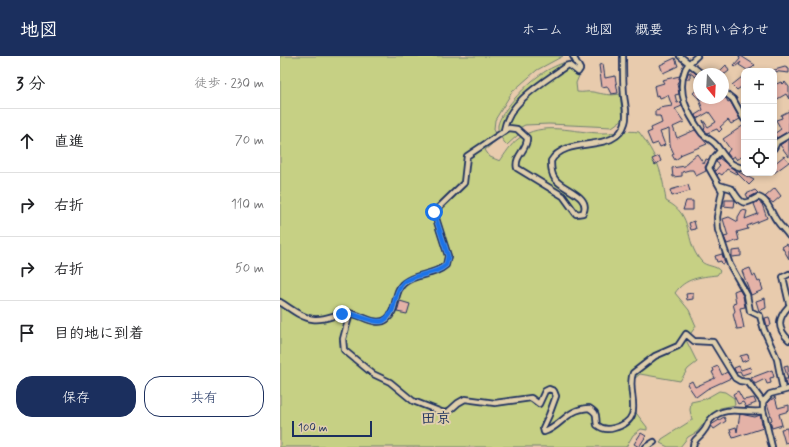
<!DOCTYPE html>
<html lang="ja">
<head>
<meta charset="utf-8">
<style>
	body { margin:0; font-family:Mynerve,"Klee One",sans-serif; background:#f6f6f6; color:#202124 }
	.controls { position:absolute; right:12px; top:12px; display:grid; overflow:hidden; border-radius:8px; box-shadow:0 2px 6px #0003 }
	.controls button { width:36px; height:36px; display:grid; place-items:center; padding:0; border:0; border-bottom:1px solid #e0e0e0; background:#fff; color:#202124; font:20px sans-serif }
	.compass { position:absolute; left:413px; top:12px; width:36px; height:36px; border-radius:50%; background:#fff; box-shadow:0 2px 6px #0003; rotate:162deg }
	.scale { position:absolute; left:12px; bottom:10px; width:80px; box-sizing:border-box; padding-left:4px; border:2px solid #1b2f5e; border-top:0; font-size:11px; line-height:14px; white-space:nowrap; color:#1b2f5e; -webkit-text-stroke:3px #e0cfac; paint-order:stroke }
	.stop { position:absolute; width:12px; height:12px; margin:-9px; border:3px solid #1a73e8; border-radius:50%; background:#fff }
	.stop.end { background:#1a73e8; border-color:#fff; box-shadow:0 1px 4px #0008 }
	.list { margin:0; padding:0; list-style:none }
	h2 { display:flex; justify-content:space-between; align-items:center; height:52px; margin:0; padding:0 16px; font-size:17px }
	h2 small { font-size:13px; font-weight:400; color:#757577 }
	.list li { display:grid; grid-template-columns:26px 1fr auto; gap:12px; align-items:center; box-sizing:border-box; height:64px; padding:0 16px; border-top:1px solid #e0e0e0 }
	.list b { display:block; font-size:15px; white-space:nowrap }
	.list em { font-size:13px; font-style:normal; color:#757577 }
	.actions { display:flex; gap:8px; padding:12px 16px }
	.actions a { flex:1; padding:9px 0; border:1px solid #1b2f5e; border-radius:16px; text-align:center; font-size:14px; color:#1b2f5e }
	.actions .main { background:#1b2f5e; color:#fff }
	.icon { flex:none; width:22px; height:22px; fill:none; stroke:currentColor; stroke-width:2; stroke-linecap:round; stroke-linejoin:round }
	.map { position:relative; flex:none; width:509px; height:391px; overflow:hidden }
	header { display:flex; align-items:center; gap:24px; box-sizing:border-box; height:56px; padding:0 20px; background:#1b2f5e; color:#fff }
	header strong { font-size:19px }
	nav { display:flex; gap:22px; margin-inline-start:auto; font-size:14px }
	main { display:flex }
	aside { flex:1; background:#fff }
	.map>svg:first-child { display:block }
	.green { fill:#c6d084; stroke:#708071 }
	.building { fill:#e4b2a7; stroke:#1b2f5e }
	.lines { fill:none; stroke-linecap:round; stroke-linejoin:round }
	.street-casing { stroke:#1b2f5e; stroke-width:8 }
	.street { stroke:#e0cfac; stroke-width:4.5 }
	.route { stroke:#1a73e8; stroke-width:5 }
	.labels { text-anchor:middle; stroke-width:4; stroke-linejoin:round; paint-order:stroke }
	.quarter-label { font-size:15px; font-weight:bold; fill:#1b2f5e; stroke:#e0cfac }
</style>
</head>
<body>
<header>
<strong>地図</strong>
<nav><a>ホーム</a><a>地図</a><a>概要</a><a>お問い合わせ</a></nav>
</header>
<main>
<aside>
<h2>3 分<small>徒歩 · 230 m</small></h2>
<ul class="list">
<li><svg class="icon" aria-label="ahead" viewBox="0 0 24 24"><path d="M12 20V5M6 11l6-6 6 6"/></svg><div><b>直進</b></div><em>70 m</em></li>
<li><svg class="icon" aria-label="right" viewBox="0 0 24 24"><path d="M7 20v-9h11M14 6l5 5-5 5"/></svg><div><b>右折</b></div><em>110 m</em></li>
<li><svg class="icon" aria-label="right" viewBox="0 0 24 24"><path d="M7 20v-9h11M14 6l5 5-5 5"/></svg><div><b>右折</b></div><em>50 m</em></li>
<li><svg class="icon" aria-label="arrive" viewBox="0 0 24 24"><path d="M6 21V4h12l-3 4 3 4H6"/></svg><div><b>目的地に到着</b></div></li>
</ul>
<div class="actions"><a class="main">保存</a><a>共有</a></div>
</aside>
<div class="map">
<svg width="509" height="391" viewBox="0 0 509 391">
	<rect width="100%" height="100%" fill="#e8cbad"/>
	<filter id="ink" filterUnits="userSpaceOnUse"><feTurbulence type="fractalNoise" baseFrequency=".025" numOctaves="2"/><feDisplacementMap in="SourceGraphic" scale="8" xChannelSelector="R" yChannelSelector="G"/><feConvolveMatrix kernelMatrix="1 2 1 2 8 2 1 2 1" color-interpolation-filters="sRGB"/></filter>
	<g filter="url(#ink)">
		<!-- green -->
		<path class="green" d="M0 0H283L257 14 232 36 215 64 214 73 218 83 205 94 210 101 220 105C225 98 231 88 238 83 262 64 295 77 322 77 335 77 346 74 359 76 377 100 382 115 386 145 415 159 403 184 421 205 426 211 436 209 440 215L437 219C420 221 405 222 395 237L409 254 416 270 406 284 417 306 408 313 400 325 360 318 354 323 353 353 367 371V374L361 373 353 379 346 391H0Z
			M285 6C295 6 296 11 299 20L296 27 297 36C303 37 308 35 313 36 324 38 329 40 340 38L343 63 332 71 269 68 245 69 239 72 238 79 227 89C222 85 217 75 218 69 221 55 245 30 257 21 266 14 275 10 285 6Z
			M439 335 445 336 454 342 455 349 440 352 429 361 417 376 408 381 400 391H388L380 387 382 383 412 364 410 354 411 346 425 343Z"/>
		<!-- building -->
		<path class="building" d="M459 0H461L475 9 472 12 467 14 459 9 461 6 455 11 454 10 460 3Z
			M395 2 398 10 383 17 380 9Z
			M323 8 325 22 335 20 338 37 331 38 327 30 322 31 319 9Z
			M446 9 449 15 445 18H437Z
			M505 11 509 13V17L491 15Z
			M413 15 417 19 416 21 410 17V23H406L408 17Z
			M400 20 398 26 397 27 399 38 395 39 397 47 401 46 402 50 395 53 404 66 393 71 397 82 415 74 427 88 400 99 401 100 395 104 392 99 394 98 390 89 389 73 380 76 385 89 380 91 378 87 372 89 367 77 372 75 371 72 382 67 380 60H375V55L379 54V52L392 50 388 39 380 42 379 39 376 40 374 30 384 27 382 24Z
			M462 21 464 29 457 34 452 29Z
			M501 26 503 28 505 26 509 31V43L506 38 494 45V29Z
			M419 32V43L446 42 448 46 450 45 460 63 451 68 448 64 440 71 442 73 439 76 437 73 427 77 424 73 425 72 423 64 428 71 436 66 429 56 417 63 415 59 423 54 419 43 413 37Z
			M509 55V75L497 82 494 78 501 73 496 64 502 62 501 59Z
			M464 69V104L461 101 457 104 454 100 451 102 447 97 450 93 443 83Z
			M509 83V101L500 89Z
			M417 98 424 108 426 103 429 104 425 111 426 115 416 120 413 114H409L402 116V120L393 121 392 112 405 110 407 106Z
			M379 100 381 105 375 109 372 103Z
			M504 100 509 106 494 117V108Z
			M439 102 457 116 455 114 474 124 469 129 457 117 456 118 447 113 442 119 439 117 437 119 435 115 440 109 436 106Z
			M408 129 410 135 392 140 390 134Z
			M495 132 501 140 493 147 485 141Z
			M475 134 478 137 468 142 466 138Z
			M445 144H455L454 151 443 150 445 149Z
			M406 145H413V154H403Z
			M478 145 482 148 487 162 467 170 468 173 457 176 459 184 447 188 444 181 448 180 443 163 449 161 458 166V161L462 154 467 155 465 163 478 158 474 148Z
			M414 165 416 173 411 174 409 167Z
			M507 188 509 191V203L502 191Z
			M461 194V200L452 201V195Z
			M442 198 445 207 442 208 441 205 437 206 435 200Z
			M470 212 473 220 475 219 478 226 480 225 483 234 471 239 462 215Z
			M459 233 463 240 465 251 460 252 464 272 457 273 453 258 455 255 453 248 456 247 454 235Z
			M413 237V243L407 244 406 238Z
			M485 242 486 252 479 255 476 245Z
			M120 245 130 248 127 258 117 256Z
			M489 261 491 269 487 270 485 262Z
			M468 298 469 303 462 306 460 300Z
			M508 309 509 329 506 330 505 323H508L504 310Z
			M438 310 442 319 447 316 451 322 427 333 416 341 407 328 412 325 415 331 435 322 432 316 434 315 433 312Z
			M459 310 461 314 470 311 471 316 462 319 460 315 456 317 454 312Z
			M492 314 494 321 490 322 491 327 487 328 485 323 475 328 471 322Z
			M458 335 463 344 474 342 476 347 466 351 463 346 458 348 453 338Z
			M495 341 498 352 509 349V355L499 358 502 369 492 372 490 365 492 364 487 347Z
			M460 358 475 361 480 359 483 372 453 382 450 373 456 371 457 376Z
			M444 361 446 365 434 373 431 369Z
			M507 372 509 386 505 387 501 373Z
			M361 377 366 380 359 391 354 388Z"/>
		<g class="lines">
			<!-- street casing -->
			<g class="street-casing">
				<path id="street" d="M400 0 422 18
					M417 0C413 4 407 8 405 14 396 37 408 58 421 76 425 82 433 84 437 90 445 101 449 110 464 112
					M443 35 453 43 464 63
					M224 74C229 45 264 26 286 10L289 9 298 16 300 13 293 0
					M494 92 497 86 509 79
					M440 95 433 103 429 112 442 135 437 161 438 174 450 209 467 239 470 255 480 260 484 274 497 303 503 334
					M439 129 452 133C461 147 462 151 478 141 489 144 491 158 497 165 501 171 506 175 509 180
					M509 218 503 221 509 247
					M0 246C10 252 21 262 33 263 44 265 55 258 66 257 79 256 95 272 107 263 118 254 113 235 124 227 135 217 154 220 166 209L168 200 154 156 184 127 187 100 229 72 237 73 247 82C248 93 234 100 237 112L283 140 296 158 303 157C312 140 283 134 275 123 271 118 271 111 271 105 287 78 336 99 345 67 348 58 345 49 344 40 343 27 343 13 343 0
					M509 250C497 263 497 272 509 284
					M70 257 63 283 64 294 93 318 110 326 133 345 164 357 168 356 178 347 185 343 215 347 251 342 259 348 265 335 269 333 274 335 276 340 269 359 263 372 264 376C281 371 286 353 309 352 319 358 315 360 317 369 322 373 328 374 334 372 368 363 345 337 353 317L375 300 398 290 406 278 414 285 433 286 455 322 460 325 468 326 483 346
					M366 391 374 386
					M413 391C413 383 419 382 423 376 427 372 428 366 431 363 445 348 466 358 483 355
					M492 391 483 354V346L490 338 509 333"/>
			</g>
			<!-- street -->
			<use href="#street" class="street"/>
		</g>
	</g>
	<g class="lines" filter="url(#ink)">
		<!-- route -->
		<path class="route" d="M62 258C76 255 89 268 103 265 118 257 112 238 123 227 134 217 154 220 166 209L168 200 154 156"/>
	</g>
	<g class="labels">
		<!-- quarter labels -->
		<g class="quarter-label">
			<text x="156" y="367">田京</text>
		</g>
	</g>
</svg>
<div class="controls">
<button>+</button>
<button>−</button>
<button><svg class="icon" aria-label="locate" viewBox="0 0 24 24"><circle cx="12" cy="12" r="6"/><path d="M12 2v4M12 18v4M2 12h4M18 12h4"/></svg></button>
</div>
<svg class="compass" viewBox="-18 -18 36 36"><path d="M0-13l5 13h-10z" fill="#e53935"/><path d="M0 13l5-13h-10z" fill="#757577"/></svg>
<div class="scale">100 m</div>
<div class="stop" style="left:154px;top:156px"></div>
<div class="stop end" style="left:62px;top:258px"></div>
</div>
</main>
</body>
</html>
